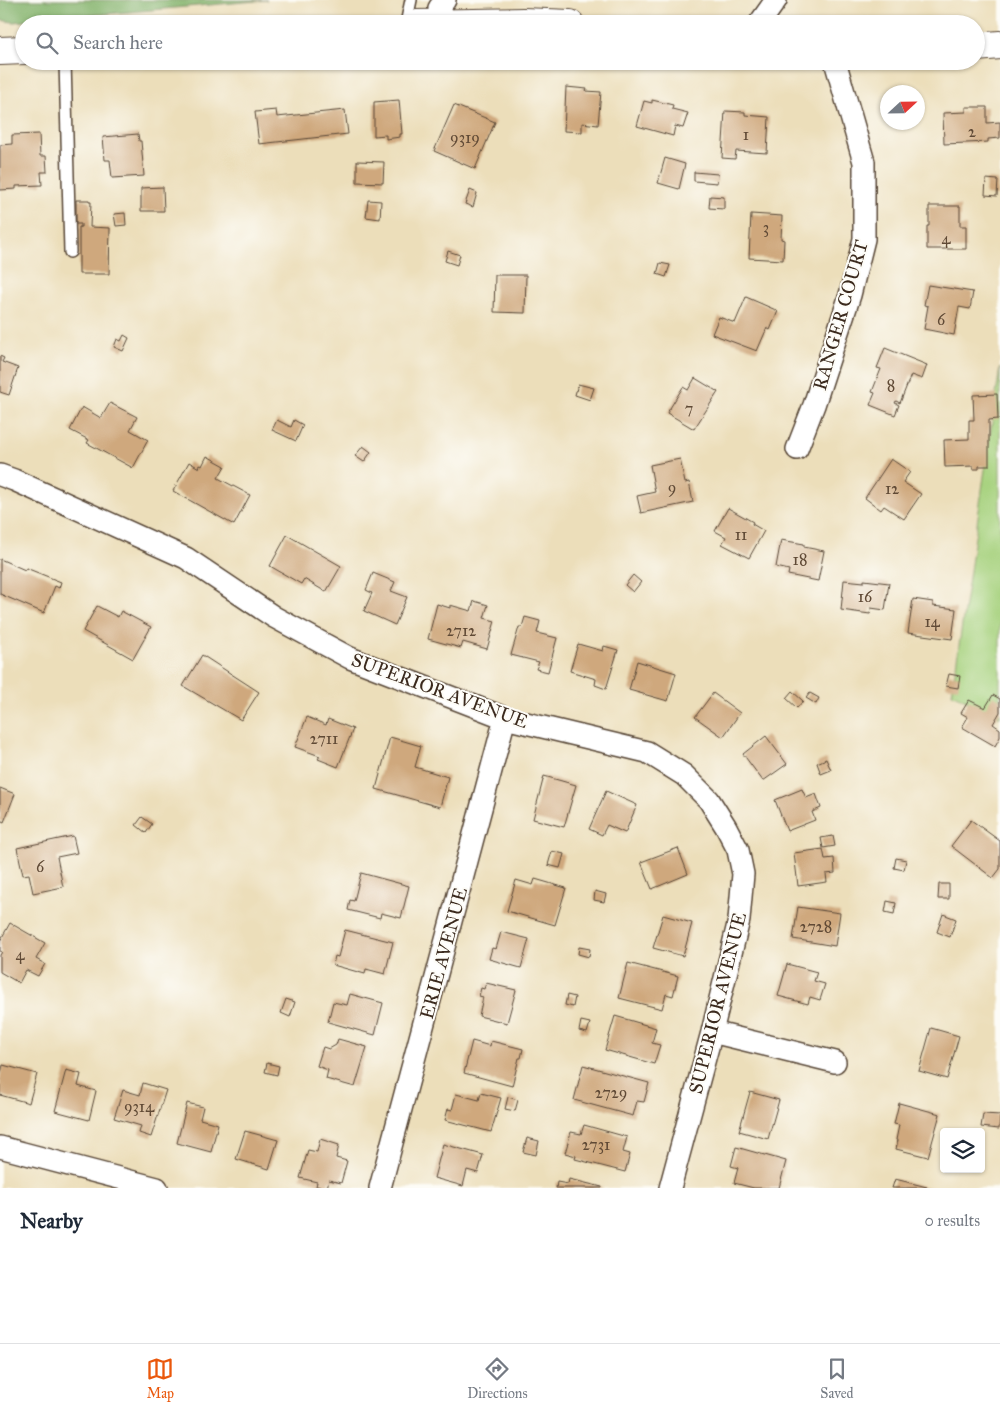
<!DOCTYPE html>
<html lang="en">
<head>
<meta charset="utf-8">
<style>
	body { margin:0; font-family:"IM FELL Great Primer",serif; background:#f2f2f3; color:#1f2937 }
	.controls { position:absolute; right:15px; bottom:15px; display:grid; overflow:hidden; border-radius:5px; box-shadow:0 1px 4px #0004 }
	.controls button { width:45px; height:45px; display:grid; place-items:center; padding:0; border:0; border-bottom:1px solid #e0e1e3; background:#fff; color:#1f2937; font:25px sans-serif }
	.compass { position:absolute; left:880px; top:85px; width:45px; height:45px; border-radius:50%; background:#fff; box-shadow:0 1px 4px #0004; rotate:68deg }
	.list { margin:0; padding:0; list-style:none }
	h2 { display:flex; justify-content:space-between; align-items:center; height:65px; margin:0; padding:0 20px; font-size:21px }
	h2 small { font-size:16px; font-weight:400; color:#747a83 }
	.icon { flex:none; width:28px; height:28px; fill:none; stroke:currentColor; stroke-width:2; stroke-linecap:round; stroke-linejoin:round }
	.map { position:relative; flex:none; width:1000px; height:1188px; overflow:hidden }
	.search { position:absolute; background:#fff; box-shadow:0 1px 4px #0004; left:15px; right:15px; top:15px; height:55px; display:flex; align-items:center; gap:12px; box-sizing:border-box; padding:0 18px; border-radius:28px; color:#747a83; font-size:19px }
	.sheet { height:155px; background:#fff }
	nav { display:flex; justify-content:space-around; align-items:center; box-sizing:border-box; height:70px; border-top:1px solid #e0e1e3; background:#fff; font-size:14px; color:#747a83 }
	nav a { display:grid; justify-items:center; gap:2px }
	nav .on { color:#ea580c }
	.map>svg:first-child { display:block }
	.green { fill:#a6d17d; stroke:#707e4e }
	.forest { fill:#84b36c; stroke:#606e45 }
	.building { fill:#cfa87d }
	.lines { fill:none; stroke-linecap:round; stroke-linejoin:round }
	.lane-casing { stroke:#564535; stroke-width:14 }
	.street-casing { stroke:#564535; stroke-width:24 }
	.secondary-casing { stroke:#564535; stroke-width:30 }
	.lane { stroke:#fff; stroke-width:11 }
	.street { stroke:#fff; stroke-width:21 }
	.secondary { stroke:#fff; stroke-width:28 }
	.labels { text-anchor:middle; stroke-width:4; stroke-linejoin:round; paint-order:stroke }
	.number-label { font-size:16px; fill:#604a36 }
	.street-label { font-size:19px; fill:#3b2a1e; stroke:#fdfcf7 }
</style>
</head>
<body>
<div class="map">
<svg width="1000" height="1188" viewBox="0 0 1000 1188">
	<rect width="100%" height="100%" fill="#fdfcf7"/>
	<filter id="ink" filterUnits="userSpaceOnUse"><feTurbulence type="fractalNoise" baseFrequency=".02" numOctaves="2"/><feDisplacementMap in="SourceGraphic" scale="10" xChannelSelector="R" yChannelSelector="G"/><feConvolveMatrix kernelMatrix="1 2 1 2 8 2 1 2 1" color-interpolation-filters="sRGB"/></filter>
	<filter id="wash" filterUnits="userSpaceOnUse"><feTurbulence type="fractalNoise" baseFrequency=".0096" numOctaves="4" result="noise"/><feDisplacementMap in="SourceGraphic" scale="20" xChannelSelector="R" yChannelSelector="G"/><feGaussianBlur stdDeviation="1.12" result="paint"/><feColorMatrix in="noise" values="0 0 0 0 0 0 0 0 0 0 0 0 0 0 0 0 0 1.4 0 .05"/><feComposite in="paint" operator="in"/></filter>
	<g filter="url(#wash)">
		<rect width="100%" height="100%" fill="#ecdeba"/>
		<!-- green -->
		<path class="green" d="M1000 368V717L952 693Z"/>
		<!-- forest -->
		<path class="forest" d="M0 0H267L13 22 0 20Z"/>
		<g id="blocks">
			<!-- building -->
			<path class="building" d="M566 87 587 89 586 91 601 92 598 125 582 123V132L564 131Z
				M399 100 402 134H400V137L386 139V135L374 136V102Z
				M652 100 673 105 672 109 688 113 683 128 675 126 673 136 637 126 644 101 652 103Z
				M454 105 495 122 475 169 434 151Z
				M966 107H987V123L1000 122V138L988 139V142L944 144 943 113 966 112Z
				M276 110 277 117 345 110 348 134 259 144 255 112Z
				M725 111 745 112V115L769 117 767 153 736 151 735 159 722 158Z
				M39 134 40 156H46L47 172H41L42 185 16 186V189L0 190V145L12 144V135Z
				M138 134 139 141H141L144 176 112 178 110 160H105L103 137Z
				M665 158 685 164 679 189 658 183Z
				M357 161 384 162 383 183 357 182Z
				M694 172 718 174 717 183 694 181Z
				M986 179 998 180 997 196 985 195Z
				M163 187 164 211H141V188Z
				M470 190 477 193 473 207 465 204Z
				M710 196 724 197V209L709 208Z
				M76 200H89V202H91L90 227 110 228 109 274H79V227H81V224H76Z
				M368 200 381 201 380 219 366 217Z
				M929 206H960V226H966V249H927V226H929Z
				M125 213 126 225 116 226 114 214Z
				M751 214 782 216 781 239 784 240 783 260 749 258Z
				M448 251 460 255 457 265 445 261Z
				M660 263 670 265 666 277 657 274Z
				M495 275H526L525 313 494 312Z
				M928 285 973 292 970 309 959 307 954 335 924 329 928 306 924 305Z
				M746 297 778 311 770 330 767 328 757 351 712 334 719 317 735 323Z
				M124 335 129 338 123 351 114 347 117 339 121 341Z
				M885 348 927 365 922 379 911 375 900 403 896 401 895 403 899 405 895 415 870 405 875 393 872 392 881 369 877 368Z
				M0 356 4 358 2 362 18 368 9 395 0 392Z
				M695 378 718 392 694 429 667 413 683 387 688 390Z
				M578 384 594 388 590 400 575 395Z
				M997 394 998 419 989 420V466H979V469H973V466L945 467 944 440 969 439V420H974L973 395Z
				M110 403 137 417 130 430 148 440 133 468 87 443 89 440 70 430 82 407 101 418Z
				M277 420 291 427 294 420 303 425 296 441 272 430Z
				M363 446 371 452 364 462 355 456Z
				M207 456 225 466 218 478 250 495 234 525 173 491 189 462 199 468 200 465 202 466Z
				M680 459 685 483 689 482 693 502 641 513 637 496 655 492 650 465Z
				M891 459 910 472 903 482 921 494 904 519 884 506 881 510 865 498Z
				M728 508 753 522 752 524 764 531 749 558 722 544 726 537 715 531Z
				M287 535 341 566 326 592 304 579 301 584 270 566Z
				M781 540 804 544V547L824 551 818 581 788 575 789 570 776 567Z
				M0 559 25 570 26 568 61 582 59 588 55 586 44 613 0 594Z
				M373 573 395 582 391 591 407 597 395 625 364 611 372 593 366 590Z
				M633 575 641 582 633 592 625 585Z
				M844 580 864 582V580L889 583 885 610 871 608 870 614 841 610Z
				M913 599 933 602V606L956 609 952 639 908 633Z
				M474 601 488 605 484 618 495 621 487 649 463 642 461 648 428 639 437 604 450 608V605L471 611Z
				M97 606 118 617 121 611 151 627 133 659 83 631Z
				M525 617 540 621 537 633 557 638 548 672 536 669 539 662 511 655 519 627H522Z
				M578 644 603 651 604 646 618 650 606 689 595 685 596 679 570 671Z
				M202 655 259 692 241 720 183 686Z
				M637 661 676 673 668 701 629 690Z
				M949 674 960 676 958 688 946 686Z
				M792 691 803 701 797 708 786 698Z
				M713 693 740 713 723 737 695 717Z
				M810 693 819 698 816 704 806 698Z
				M993 695 1000 699V712L993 724 1000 729V737L995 746 962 727 968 717 961 713 969 700 985 708Z
				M307 717 326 725 328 719 353 729 338 767 318 759 320 756 295 747Z
				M766 736 787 764 763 781 743 754Z
				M390 737 421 746 415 767 448 777 440 807 376 789Z
				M826 759 831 770 821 774 817 763Z
				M544 776 576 785 564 827 533 819Z
				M0 788 15 794 4 822 0 820Z
				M802 789 806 798 816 794 821 808 812 812 815 820 787 831 775 800Z
				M606 791 637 805 625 833 607 825 602 835 589 829Z
				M142 817 152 824 146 833 136 825Z
				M971 820 1000 841V869L993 878 951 846Z
				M73 836 77 853 57 857 63 887 33 893 29 874 23 875 17 848Z
				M833 836 835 846 823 848 821 838Z
				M678 848 688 874 652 889 641 862Z
				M823 849 825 859 834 858 835 873 826 874 827 882 798 886 794 853Z
				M552 851 564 854 560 868 548 865Z
				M896 858 906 860 904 870 894 868Z
				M361 873 409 886 401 918 381 913 380 918 348 910 350 900 354 901Z
				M535 879 566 888 555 925 507 911 516 880 533 885Z
				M939 884H949V899H938Z
				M595 891 606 894 604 902 594 900Z
				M887 901 896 903 894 914 885 912Z
				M798 907 840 913 835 946 793 939Z
				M943 914 956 919 950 937 937 932Z
				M663 915 692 923 683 956 653 948Z
				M10 923 45 943 36 959 45 964 38 976 26 970 19 983 0 972V955L2 952 0 951V941Z
				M345 930 393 942 385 974 366 969 365 974 333 965 335 956 338 957Z
				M501 932 529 939 521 968 489 959 492 948 496 949Z
				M579 947 590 949 589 957 578 954Z
				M628 963 678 976 673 996 666 994 662 1009 619 998Z
				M787 964 817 972 814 981 825 984 820 1000 810 997 808 1004 778 996Z
				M486 983 516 990 507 1023 479 1016 483 997 479 996 481 988 484 989Z
				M350 994 383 1003 375 1035 328 1022 333 1002 347 1005Z
				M567 995 575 997 573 1007 565 1005Z
				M286 999 295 1002 290 1017 281 1013Z
				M615 1016 656 1028 652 1043 660 1045 654 1064 605 1050Z
				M581 1021 590 1023 587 1033 579 1031Z
				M931 1028 959 1036 947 1079 919 1071Z
				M338 1039 367 1047 355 1087 326 1079 328 1070 317 1066 323 1047 329 1049 336 1045Z
				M472 1041 490 1046 491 1041 523 1049 521 1058H519L512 1086 464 1073Z
				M267 1063 279 1066 277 1075 265 1072Z
				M3 1065 37 1074 29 1103 0 1095V1077Z
				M583 1065 649 1083 644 1102 637 1101 633 1116 574 1100Z
				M66 1070 81 1074 78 1086 96 1091 89 1120 55 1111Z
				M143 1083 166 1090 151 1137 139 1133 141 1126 114 1118 123 1090 140 1095Z
				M750 1092 779 1100 768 1139 739 1131Z
				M481 1093 501 1098 491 1132 445 1120 448 1109 452 1110 456 1094 479 1100Z
				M508 1097 518 1100 515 1111 505 1109Z
				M187 1103 203 1107 200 1119 218 1124 211 1152 177 1143Z
				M899 1103 940 1114 928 1157 896 1149 898 1140H896L899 1125 894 1124Z
				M983 1114 1000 1115 999 1129 981 1127Z
				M584 1125 627 1137 623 1152 630 1154 625 1172 575 1159 576 1156 565 1153 571 1132 581 1134Z
				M245 1131 278 1140 269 1169 236 1159Z
				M527 1138 539 1141 536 1155 523 1152Z
				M320 1139 339 1145 336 1158 347 1161 341 1183 329 1180 327 1188 316 1186 317 1182 300 1178 308 1150 317 1152Z
				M443 1144 483 1155 478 1173 467 1170 463 1186 434 1178Z
				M736 1147 786 1161 779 1188H754L734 1183 738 1168 731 1166Z
				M569 1179 602 1187V1188H556L557 1182 568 1184Z
				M895 1179 927 1187V1188H892Z"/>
		</g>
	</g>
	<g filter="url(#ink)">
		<use href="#blocks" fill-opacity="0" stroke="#564535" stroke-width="1"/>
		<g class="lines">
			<!-- lane casing -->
			<g class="lane-casing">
				<path id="lane" d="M406 24 411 0
					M65 61 70 252"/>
			</g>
			<!-- street casing -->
			<g class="street-casing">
				<path id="street" d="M440 22 439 8 445 0
					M759 24 776 0
					M797 449 814 405 850 295 864 239V162L835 61
					M0 475 14 480 186 558 274 617 350 658 505 718 647 752 684 775 709 800 726 827 738 850 743 874 739 920 712 1032 670 1188
					M712 1032 835 1062
					M0 1147 157 1188
					M380 1188 505 718"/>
			</g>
			<!-- secondary casing -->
			<g class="secondary-casing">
				<path id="secondary" d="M417 24 523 22 570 24
					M976 47 1000 45
					M0 51 24 50"/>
			</g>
			<!-- lane -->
			<use href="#lane" class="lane"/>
			<!-- street -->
			<use href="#street" class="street"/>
			<!-- secondary -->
			<use href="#secondary" class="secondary"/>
		</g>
	</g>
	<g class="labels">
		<!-- number labels -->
		<g class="number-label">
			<text x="972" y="137">2</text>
			<text x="746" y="140">1</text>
			<text x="465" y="143">9319</text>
			<text x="766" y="233">3</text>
			<text x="946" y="244">4</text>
			<text x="941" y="325">6</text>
			<text x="891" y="391">8</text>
			<text x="689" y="414">7</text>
			<text x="672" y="493">9</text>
			<text x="892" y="494">12</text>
			<text x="741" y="540">11</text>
			<text x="800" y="565">18</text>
			<text x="865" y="602">16</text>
			<text x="932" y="627">14</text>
			<text x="461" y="636">2712</text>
			<text x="324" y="744">2711</text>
			<text x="40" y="872">6</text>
			<text x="816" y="932">2728</text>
			<text x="20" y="960">4</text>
			<text x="611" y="1098">2729</text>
			<text x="139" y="1112">9314</text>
			<text x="596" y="1150">2731</text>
		</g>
		<!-- street labels -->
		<g class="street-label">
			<text transform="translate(840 315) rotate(-74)" y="7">RANGER COURT</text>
			<text transform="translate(440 690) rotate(20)" y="7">SUPERIOR AVENUE</text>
			<text transform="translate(443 953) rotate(-75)" y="7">ERIE AVENUE</text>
			<text transform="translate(717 1003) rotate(-76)" y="7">SUPERIOR AVENUE</text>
		</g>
	</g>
</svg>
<div class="controls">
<button><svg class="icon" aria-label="layers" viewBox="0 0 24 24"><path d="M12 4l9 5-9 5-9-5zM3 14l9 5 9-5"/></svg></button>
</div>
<svg class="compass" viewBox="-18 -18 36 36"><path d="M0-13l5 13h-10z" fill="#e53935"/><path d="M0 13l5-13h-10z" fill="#747a83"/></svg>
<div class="search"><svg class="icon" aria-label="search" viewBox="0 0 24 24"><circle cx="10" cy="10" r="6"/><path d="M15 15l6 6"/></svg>Search here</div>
</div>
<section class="sheet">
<h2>Nearby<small>0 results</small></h2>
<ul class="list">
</ul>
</section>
<nav>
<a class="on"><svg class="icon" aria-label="map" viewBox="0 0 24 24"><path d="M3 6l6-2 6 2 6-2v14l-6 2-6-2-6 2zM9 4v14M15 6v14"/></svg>Map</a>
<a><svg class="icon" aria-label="directions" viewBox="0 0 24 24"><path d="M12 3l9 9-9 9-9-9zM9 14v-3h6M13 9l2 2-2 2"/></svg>Directions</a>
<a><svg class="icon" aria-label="saved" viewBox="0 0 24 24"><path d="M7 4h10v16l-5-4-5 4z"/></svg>Saved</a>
</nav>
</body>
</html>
